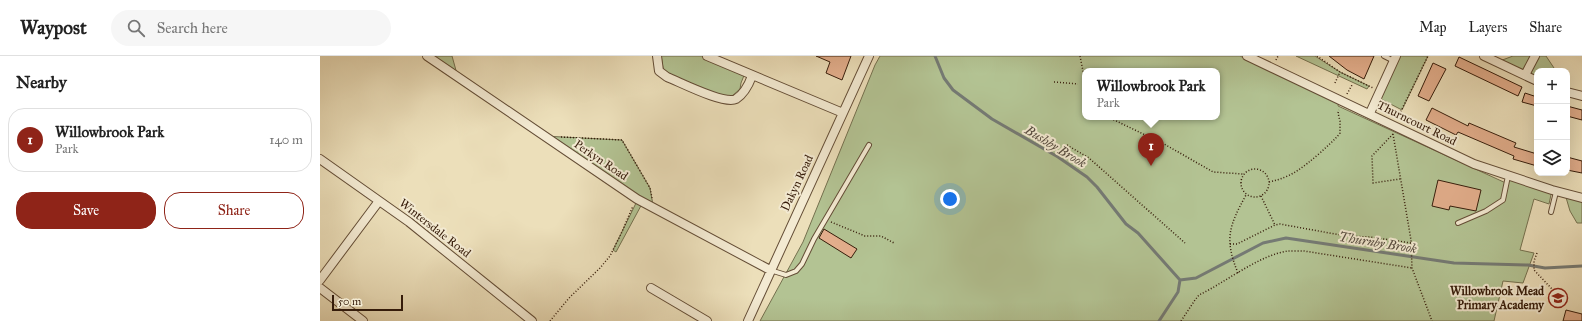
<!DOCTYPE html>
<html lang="en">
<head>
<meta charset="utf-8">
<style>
	body { margin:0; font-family:"IM FELL Great Primer",serif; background:#f6f6f6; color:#222 }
	.controls { position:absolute; right:12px; top:12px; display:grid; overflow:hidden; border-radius:8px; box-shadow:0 4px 16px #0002 }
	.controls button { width:36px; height:36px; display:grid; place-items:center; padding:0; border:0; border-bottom:1px solid #e0e0e0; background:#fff; color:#222; font:20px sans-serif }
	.scale { position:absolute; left:12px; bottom:10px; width:71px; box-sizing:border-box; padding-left:4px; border:2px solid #361c0a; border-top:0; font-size:11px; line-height:14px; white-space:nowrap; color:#361c0a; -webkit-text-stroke:3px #f3ead2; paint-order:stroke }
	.you { position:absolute; left:630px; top:143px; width:14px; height:14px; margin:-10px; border:3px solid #fff; border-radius:50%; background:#1a73e8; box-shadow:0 0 0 6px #1a73e833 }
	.badge { display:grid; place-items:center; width:26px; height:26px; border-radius:50%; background:#8f2418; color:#fff; font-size:13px; font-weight:700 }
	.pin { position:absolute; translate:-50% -33px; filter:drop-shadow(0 1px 2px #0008) }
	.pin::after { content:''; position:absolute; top:21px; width:14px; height:12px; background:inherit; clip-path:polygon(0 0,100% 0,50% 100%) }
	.popup { position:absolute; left:762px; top:12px; width:138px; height:52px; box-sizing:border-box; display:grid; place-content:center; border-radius:8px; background:#fff; filter:drop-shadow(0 1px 3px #0005); font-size:13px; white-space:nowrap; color:#767676 }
	.popup b { font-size:15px; color:#222 }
	.popup::after { content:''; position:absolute; left:50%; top:100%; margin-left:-8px; border:8px solid transparent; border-top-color:#fff }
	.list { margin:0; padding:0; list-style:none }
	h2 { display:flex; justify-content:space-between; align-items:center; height:52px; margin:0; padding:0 16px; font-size:17px }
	h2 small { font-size:13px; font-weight:400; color:#767676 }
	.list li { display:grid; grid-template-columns:26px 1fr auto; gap:12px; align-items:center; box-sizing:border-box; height:64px; margin:0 8px 8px; padding:0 8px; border:1px solid #e0e0e0; border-radius:16px }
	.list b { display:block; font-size:15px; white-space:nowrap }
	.list p { margin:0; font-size:13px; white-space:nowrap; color:#767676 }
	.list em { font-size:13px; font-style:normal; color:#767676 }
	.actions { display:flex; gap:8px; padding:12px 16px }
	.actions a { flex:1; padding:9px 0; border:1px solid #8f2418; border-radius:16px; text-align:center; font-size:14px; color:#8f2418 }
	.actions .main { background:#8f2418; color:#fff }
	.icon { flex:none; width:22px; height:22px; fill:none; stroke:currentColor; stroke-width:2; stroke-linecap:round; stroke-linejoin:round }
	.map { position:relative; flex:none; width:1262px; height:265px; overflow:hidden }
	header { display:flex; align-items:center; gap:24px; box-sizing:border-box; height:56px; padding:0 20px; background:#fff; border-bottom:1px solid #e0e0e0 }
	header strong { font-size:19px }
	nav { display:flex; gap:22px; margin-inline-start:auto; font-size:14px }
	.search { width:280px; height:36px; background:#f6f6f6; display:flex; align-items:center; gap:10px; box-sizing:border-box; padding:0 14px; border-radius:22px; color:#767676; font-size:15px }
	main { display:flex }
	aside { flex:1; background:#fff }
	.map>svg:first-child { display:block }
	.green { fill:#b3c393; stroke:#74704e; fill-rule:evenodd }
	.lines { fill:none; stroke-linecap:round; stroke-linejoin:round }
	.stream { stroke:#757a74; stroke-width:3 }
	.building { fill:#e3ae8c; stroke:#361c0a }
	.service-casing { stroke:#644d36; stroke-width:6 }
	.minor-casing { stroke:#644d36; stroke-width:10 }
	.path { stroke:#361c0a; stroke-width:1.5; stroke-dasharray:1 2; stroke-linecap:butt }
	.service { stroke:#f3ead2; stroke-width:4 }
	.minor { stroke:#f3ead2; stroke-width:8 }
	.labels { text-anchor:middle; stroke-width:4; stroke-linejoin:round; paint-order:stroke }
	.street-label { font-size:12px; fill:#361c0a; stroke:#f3ead2 }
	.poi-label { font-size:12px; font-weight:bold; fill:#361c0a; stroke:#f3ead2; text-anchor:end }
	.water-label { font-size:13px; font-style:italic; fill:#564b3f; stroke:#f3ead2 }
</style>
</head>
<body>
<header>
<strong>Waypost</strong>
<div class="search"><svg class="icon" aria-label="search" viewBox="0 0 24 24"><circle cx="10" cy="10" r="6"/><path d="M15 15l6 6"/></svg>Search here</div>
<nav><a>Map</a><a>Layers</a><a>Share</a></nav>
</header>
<main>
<aside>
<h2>Nearby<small></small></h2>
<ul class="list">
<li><span class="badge">1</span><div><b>Willowbrook Park</b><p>Park</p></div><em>140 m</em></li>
</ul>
<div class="actions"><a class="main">Save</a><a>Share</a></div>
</aside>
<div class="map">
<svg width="1262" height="265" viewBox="0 0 1262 265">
	<rect width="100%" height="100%" fill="#ecdfba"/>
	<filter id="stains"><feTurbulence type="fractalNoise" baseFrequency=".005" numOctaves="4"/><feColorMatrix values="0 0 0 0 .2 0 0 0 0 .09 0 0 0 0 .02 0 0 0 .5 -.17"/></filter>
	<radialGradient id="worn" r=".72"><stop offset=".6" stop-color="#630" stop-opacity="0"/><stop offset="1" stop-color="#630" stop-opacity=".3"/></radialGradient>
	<!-- green -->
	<path class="green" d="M112 0H132L137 18Z
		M341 0H385L425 17 421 27 420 33 412 40 404 41 347 17 343 12Z
		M560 0H920L1019 45 1018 50 1188 128V120L1232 134 1229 148 1214 143 1200 194 1214 197 1203 227 1183 225 1174 265H440L483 186 555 9ZM765 15H897V61H765Z
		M976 0H995L1020 16 1049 30 1047 33Z
		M1078 0H1108L1082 54 1057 41Z
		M1193 0H1226L1236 15H1217V23L1177 6Z
		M223 80 302 84 330 132 333 149Z
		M1245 138 1262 141V167H1257L1250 155Z
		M318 143 323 146 296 196 293 194Z"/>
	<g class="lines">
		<!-- stream -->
		<path class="stream" d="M615 0 624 22 633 34 672 63 738 101 767 121 777 131 806 168 818 177 860 224 858 236 839 265
			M860 224 876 222 943 187 966 182 1134 207 1208 209 1225 212 1262 210"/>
	</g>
	<!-- building -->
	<path class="building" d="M496 0H531L522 24 506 17 510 6Z
		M1009 0H1054L1044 23 1027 14Z
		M1139 1 1202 31 1198 40 1135 10Z
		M1113 7 1126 13 1109 45 1098 40Z
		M1205 37 1217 41V50L1202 46Z
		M1247 50 1262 54V64L1247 60Z
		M1112 52 1148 70 1149 67 1196 87 1194 91 1217 98V110L1193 103 1194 100 1138 76 1136 79 1106 64Z
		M1247 101 1262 105V117L1247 114Z
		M1118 124 1161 134 1156 155 1130 150 1129 154 1112 150Z
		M504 173 537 193 531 202 499 182Z
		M1246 254 1262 258V265H1243Z"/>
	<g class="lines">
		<!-- service casing -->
		<g class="service-casing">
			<path id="service" d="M1064 0 1074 5
				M1231 156 1236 136
				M1138 167 1166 155 1183 144 1188 120
				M450 214 466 219 476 215 482 208 494 183 549 89"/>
		</g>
		<!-- minor casing -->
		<g class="minor-casing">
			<path id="minor" d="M107 0 317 143 450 214
				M337 0 339 15 347 21C360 26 404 49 416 43 424 38 429 28 432 20
				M387 0 523 57
				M927 0 1154 108 1232 134 1262 142
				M1164 0 1217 25
				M1205 19 1215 0
				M1247 36 1262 40
				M1050 57 1076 0
				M0 103 89 166 212 265
				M0 224 59 145
				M0 232 43 265
				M331 232 387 265
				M428 265 549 0"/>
		</g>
		<!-- path -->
		<path class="path" d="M760 0 764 20 765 37
			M997 0 1020 16 1053 32
			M956 4 958 0
			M734 26 758 28
			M1015 27 1020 16
			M1027 38 1032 29
			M788 61 846 89 893 116 923 118
			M1078 61 1108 0
			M1073 78 1091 184 1092 212 1112 265
			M1073 78 1052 100 1053 127 1080 123
			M241 81 302 84 330 132 332 142
			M747 89 769 102 865 187
			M921 127a14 14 0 1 1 28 0a14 14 0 1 1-28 0Z
			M949 126C972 121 982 112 1000 97 1007 90 1014 85 1020 77V65L1018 57 1019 54
			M941 140 955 169
			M511 166 545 180H561L574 187
			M910 188H917L955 169 960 168 1026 180 1050 181 1091 187
			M1217 197 1214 205V214L1232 233
			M918 217C904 183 909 170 926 139
			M230 265 249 242 280 212 290 200 301 178 313 150
			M861 265 875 244 879 239C906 226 939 199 968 195 973 195 979 195 984 195L1092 212"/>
		<!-- service -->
		<use href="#service" class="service"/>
		<!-- minor -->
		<use href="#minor" class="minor"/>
	</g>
	<!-- icons -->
	<defs>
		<g id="school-ring" transform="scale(1)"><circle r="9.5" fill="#f3ead2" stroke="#8f2418" stroke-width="1.5"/><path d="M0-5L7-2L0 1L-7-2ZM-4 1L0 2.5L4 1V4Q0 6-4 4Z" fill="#8f2418"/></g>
	</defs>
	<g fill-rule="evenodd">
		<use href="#school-ring" x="1238" y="242"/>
	</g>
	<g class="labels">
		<!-- street labels -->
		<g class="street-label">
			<text transform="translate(1097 67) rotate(26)" y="4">Thurncourt Road</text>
			<text transform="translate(281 104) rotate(34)" y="4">Perkyn Road</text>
			<text transform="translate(477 127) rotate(-65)" y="4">Dakyn Road</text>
			<text transform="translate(115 172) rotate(38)" y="4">Wintersdale Road</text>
		</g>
		<!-- poi labels -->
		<g class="poi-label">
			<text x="1224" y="239">Willowbrook Mead<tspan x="1224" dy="14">Primary Academy</tspan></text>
		</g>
		<!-- water labels -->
		<g class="water-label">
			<text transform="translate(736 90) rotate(31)" y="5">Bushby Brook</text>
			<text transform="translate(1058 186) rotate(9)" y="5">Thurnby Brook</text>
		</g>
	</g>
	<rect width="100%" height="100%" filter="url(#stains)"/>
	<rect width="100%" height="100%" fill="url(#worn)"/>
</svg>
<div class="controls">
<button>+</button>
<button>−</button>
<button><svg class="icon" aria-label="layers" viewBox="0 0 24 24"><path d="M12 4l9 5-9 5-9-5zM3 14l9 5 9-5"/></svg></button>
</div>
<div class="scale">50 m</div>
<div class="you"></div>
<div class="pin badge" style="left:831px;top:110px">1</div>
<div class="popup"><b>Willowbrook Park</b>Park</div>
</div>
</main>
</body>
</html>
